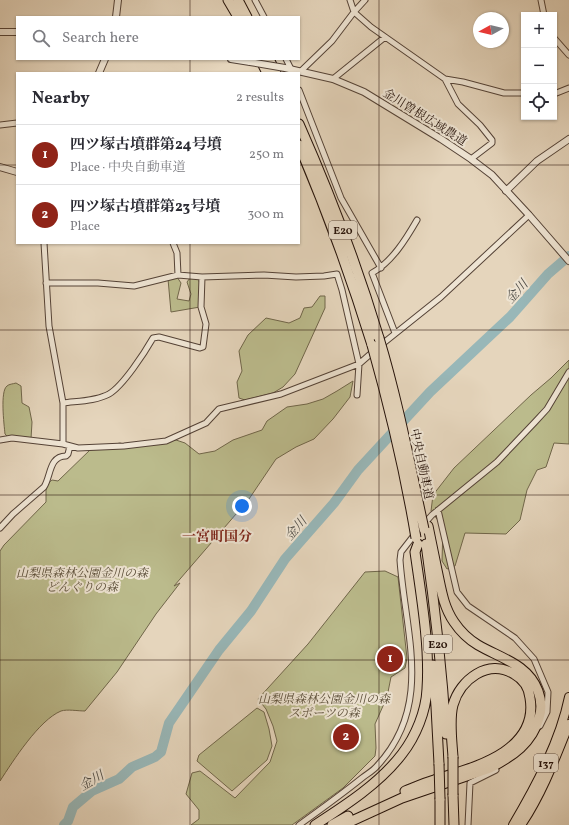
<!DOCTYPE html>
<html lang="en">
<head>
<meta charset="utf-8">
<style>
	body { margin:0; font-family:Vollkorn,"Noto Serif JP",serif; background:#f7f7f7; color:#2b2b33 }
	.controls { position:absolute; right:12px; top:12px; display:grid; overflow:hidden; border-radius:0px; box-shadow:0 1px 3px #0004 }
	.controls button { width:36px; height:36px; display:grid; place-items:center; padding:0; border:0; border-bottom:1px solid #e1e1e2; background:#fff; color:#2b2b33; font:20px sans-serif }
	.compass { position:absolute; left:473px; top:12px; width:36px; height:36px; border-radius:50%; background:#fff; box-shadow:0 1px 3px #0004; rotate:262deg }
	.you { position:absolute; left:242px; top:506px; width:14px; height:14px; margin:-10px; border:3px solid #fff; border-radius:50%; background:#1a73e8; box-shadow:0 0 0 6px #1a73e833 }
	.badge { display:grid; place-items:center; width:26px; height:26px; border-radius:50%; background:#8f2418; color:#fff; font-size:13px; font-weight:700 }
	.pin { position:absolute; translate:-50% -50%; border:2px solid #fff; box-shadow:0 1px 4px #0006 }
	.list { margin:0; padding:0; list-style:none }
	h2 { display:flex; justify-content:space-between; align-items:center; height:52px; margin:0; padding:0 16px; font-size:17px }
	h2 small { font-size:13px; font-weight:400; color:#7c7c81 }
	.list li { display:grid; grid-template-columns:26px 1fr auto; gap:12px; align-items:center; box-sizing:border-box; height:60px; padding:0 16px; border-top:1px solid #e1e1e2 }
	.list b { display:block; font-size:15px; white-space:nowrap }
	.list p { margin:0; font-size:13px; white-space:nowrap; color:#7c7c81 }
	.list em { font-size:13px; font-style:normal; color:#7c7c81 }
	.icon { flex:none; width:22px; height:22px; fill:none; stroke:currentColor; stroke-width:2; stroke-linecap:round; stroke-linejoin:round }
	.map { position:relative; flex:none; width:569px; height:825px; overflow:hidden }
	.search { position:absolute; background:#fff; box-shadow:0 1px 3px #0004; left:16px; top:16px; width:284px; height:44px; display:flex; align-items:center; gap:10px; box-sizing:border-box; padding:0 14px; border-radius:0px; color:#7c7c81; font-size:15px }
	.panel { position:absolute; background:#fff; box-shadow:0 1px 3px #0004; left:16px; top:72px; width:284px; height:172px; border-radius:0px }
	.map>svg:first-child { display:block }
	.green { fill:#bbbb8c; stroke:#70664a }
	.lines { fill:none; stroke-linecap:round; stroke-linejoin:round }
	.river { stroke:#98b7b8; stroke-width:10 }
	.minor-casing { stroke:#544236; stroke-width:7 }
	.tertiary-casing { stroke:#544236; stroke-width:8 }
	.trunk-casing { stroke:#241109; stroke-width:10 }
	.motorway-casing { stroke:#241109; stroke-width:11 }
	.minor { stroke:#eee4d3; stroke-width:5 }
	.tertiary { stroke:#eee4d3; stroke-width:6 }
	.trunk { stroke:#e5d5bc; stroke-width:8 }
	.motorway { stroke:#e5d5bc; stroke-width:9 }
	.tertiary-bridge-casing { stroke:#544236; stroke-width:8; stroke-linecap:butt }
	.motorway-bridge-casing { stroke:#241109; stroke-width:11; stroke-linecap:butt }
	.tertiary-bridge { stroke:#eee4d3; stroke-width:6 }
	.motorway-bridge { stroke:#e5d5bc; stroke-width:9 }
	.grid { fill:none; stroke:#241109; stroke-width:1; stroke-opacity:0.55 }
	.labels { text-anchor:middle; stroke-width:4; stroke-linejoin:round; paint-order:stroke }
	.shield { fill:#eee4d3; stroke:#615046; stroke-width:1 }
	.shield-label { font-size:11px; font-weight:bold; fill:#241109 }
	.street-label { font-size:12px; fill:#241109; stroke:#eee4d3 }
	.park-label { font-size:12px; font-style:italic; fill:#594c37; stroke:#eee4d3 }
	.water-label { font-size:13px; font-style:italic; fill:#4d4b46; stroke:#eee4d3 }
	.quarter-label { font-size:14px; font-weight:bold; fill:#7a1f14; stroke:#eee4d3 }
</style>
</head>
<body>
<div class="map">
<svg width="569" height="825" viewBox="0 0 569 825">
	<rect width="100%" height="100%" fill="#e5d5bc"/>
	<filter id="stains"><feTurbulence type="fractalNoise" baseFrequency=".005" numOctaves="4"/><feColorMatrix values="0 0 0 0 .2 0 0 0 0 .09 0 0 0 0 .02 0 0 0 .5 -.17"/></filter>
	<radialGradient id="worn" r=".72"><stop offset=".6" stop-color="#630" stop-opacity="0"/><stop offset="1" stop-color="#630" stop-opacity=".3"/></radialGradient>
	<!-- green -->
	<path class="green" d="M177 277 181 283 177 299 189 301 191 294 187 282 190 278H198L200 284V307L171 312 168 279Z
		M320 296H325V308L295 374 283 387 273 393 245 400 239 398 237 382 242 371 239 351 248 335 266 318 289 323 300 318 304 308 312 307Z
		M569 360V444L554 443 546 467 537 470 527 490 520 520 506 534 465 533 455 566 447 569 442 561 443 527 431 511 433 495 454 468 531 395 551 378Z
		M353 381 350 397 333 419 314 439 296 447 276 459 249 499 174 586 180 583 156 614 117 672 85 711C78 711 67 709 61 711 39 720 13 761 0 781V551L4 545 46 502V485L52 480 58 481 91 449 120 443 134 447 176 440 185 443 199 454 215 451 233 440 262 430 267 421 287 407 307 404 323 399 337 391Z
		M16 383 21 386 22 403 29 407 32 422 31 439 8 437 5 434C4 424 0 391 7 386 9 384 13 384 16 383Z
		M385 571 398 577 407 658 405 668 391 677 387 697 375 724 376 748 375 756 343 788 292 825H191L199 819V810L186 794 192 773 200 771 235 798 270 762 277 741 273 726 266 709 258 699 308 644 365 572Z
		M257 708 264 712 269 729 272 746 267 760 232 791 197 761 199 755Z"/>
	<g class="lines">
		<!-- river -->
		<path class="river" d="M64 825 68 821 73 807 92 791 119 779 132 767 155 757 161 752 169 723 219 650 251 611 285 559 334 503 358 470 430 392 510 317 548 274 569 256"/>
		<!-- minor casing -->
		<g class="minor-casing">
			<path id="minor" d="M255 0 264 17
				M350 0 354 12 371 27 445 79 458 104 480 125 492 140V143L471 159
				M541 0 544 15
				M554 38 569 55
				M286 59 293 73
				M301 71 332 41 354 12 365 0
				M333 79 385 37
				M445 79 463 82 504 93H524
				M299 90 341 198 381 268
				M554 94 569 88
				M0 125 17 123
				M44 243 49 326 63 403V444
				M173 243 177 253 178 275
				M46 283H98L134 286 178 275 202 277 264 275 296 277 324 276 337 274 342 290 359 364 357 395
				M395 333 372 273C392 262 406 239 417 220
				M381 345 441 297 529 215
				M63 403C78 401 96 401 109 394 123 386 145 352 153 338L159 337 200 348 203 347 206 324 201 307 202 277
				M0 440 12 438 63 444 78 448 124 446 166 441 206 423 219 409 281 394 359 364 375 350
				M438 510 457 592 468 606 515 638 534 659 548 692 547 712 540 726
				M423 525 432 515 497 462 535 422 547 409 569 372
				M0 528 13 514 44 487C51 476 49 456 66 456L68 454 70 446
				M299 825C320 810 342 794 362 778 367 774 373 771 377 766 434 705 405 633 400 560L401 552 415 534
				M468 825 470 783 496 770"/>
		</g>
		<!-- tertiary casing -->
		<g class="tertiary-casing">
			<path id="tertiary" d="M116 17 118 0
				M0 32H17
				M231 59 250 62
				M285 68 333 79 364 92 441 139 471 159 492 175 529 215 569 261
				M99 73 105 59
				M0 167 17 172
				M506 191 537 161 569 139"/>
		</g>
		<!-- trunk casing -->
		<g class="trunk-casing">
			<path id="trunk" d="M513 825C536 786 560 741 569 697
				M521 825C542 794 555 759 569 724"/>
		</g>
		<!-- motorway casing -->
		<g class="motorway-casing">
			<path id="motorway" d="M228 0 238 17
				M238 0 247 17
				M260 59 267 73
				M269 59 276 73
				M299 124C330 194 357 265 379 338
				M299 145C327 211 351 277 372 345
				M426 544C435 607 442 671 446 734
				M433 665 436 707 439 764
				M405 791C415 787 424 783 434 780 458 772 483 766 504 752 523 739 534 721 530 698 529 688 523 679 514 674 488 658 460 680 453 705 449 720 452 741 453 757
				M453 795 454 825
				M440 799V825
				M315 825C346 805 380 783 402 754 416 736 426 711 427 689 430 646 421 595 415 552L418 544
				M332 825 348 816
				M343 825 402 798 490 768C513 756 532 743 539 718 542 709 541 699 538 691 528 664 500 658 478 645 468 639 460 631 454 622 443 606 441 588 437 570 434 555 431 541 428 526"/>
		</g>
		<!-- minor -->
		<use href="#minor" class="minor"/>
		<!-- tertiary -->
		<use href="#tertiary" class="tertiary"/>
		<!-- trunk -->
		<use href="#trunk" class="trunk"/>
		<!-- motorway -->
		<use href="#motorway" class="motorway"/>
		<!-- tertiary-bridge casing -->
		<g class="tertiary-bridge-casing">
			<path id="tertiary-bridge" d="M250 62 285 68"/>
		</g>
		<!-- motorway-bridge casing -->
		<g class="motorway-bridge-casing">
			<path id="motorway-bridge" d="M379 338C398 401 410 465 424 529
				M372 345C390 409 405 472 416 538
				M453 757V795
				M439 764 440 799"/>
		</g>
		<!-- tertiary-bridge -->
		<use href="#tertiary-bridge" class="tertiary-bridge"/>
		<!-- motorway-bridge -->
		<use href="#motorway-bridge" class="motorway-bridge"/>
	</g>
	<!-- grid -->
	<path class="grid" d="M190 0V17M379 0V825M190 59V73M0 165H17M299 165H569M190 243V825M0 330H569M0 495H569M0 660H569"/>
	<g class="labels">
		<!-- shield labels -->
		<g class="shield">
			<rect x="329" y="221" width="28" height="18" rx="3"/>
			<rect x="424" y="635" width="28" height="18" rx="3"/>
			<rect x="534" y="754" width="24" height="18" rx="3"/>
		</g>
		<g class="shield-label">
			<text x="343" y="234">E20</text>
			<text x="438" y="648">E20</text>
			<text x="546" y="767">137</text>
		</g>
		<!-- street labels -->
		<g class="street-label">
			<text transform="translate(425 117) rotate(32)" y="4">金川曽根広域農道</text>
			<text transform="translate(422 464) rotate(78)" y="4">中央自動車道</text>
		</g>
		<!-- park labels -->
		<g class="park-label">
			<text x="82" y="577">山梨県森林公園金川の森<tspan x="82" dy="14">どんぐりの森</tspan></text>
			<text x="324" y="703">山梨県森林公園金川の森<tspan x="324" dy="14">スポーツの森</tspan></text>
		</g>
		<!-- water labels -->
		<g class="water-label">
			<text transform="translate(516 291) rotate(-48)" y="5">金川</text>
			<text transform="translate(295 528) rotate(-49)" y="5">金川</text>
			<text transform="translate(91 780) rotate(-30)" y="5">金川</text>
		</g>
		<!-- quarter labels -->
		<g class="quarter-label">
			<text x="217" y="541">一宮町国分</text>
		</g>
	</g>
	<rect width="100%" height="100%" filter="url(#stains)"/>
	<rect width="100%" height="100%" fill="url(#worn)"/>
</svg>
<div class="controls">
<button>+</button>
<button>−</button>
<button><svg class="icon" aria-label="locate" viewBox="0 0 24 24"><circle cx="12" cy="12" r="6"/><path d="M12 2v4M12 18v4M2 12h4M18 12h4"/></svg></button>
</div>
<svg class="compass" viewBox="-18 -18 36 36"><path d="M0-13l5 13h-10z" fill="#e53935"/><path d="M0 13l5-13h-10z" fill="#7c7c81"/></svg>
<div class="you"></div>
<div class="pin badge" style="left:390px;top:659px">1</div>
<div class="pin badge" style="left:346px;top:737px">2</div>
<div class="search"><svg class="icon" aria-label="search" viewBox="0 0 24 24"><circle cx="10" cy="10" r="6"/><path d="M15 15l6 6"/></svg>Search here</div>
<section class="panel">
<h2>Nearby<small>2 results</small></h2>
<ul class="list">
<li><span class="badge">1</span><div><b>四ツ塚古墳群第24号墳</b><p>Place · 中央自動車道</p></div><em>250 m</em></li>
<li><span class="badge">2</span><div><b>四ツ塚古墳群第23号墳</b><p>Place</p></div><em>300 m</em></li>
</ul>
</section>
</div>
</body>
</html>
